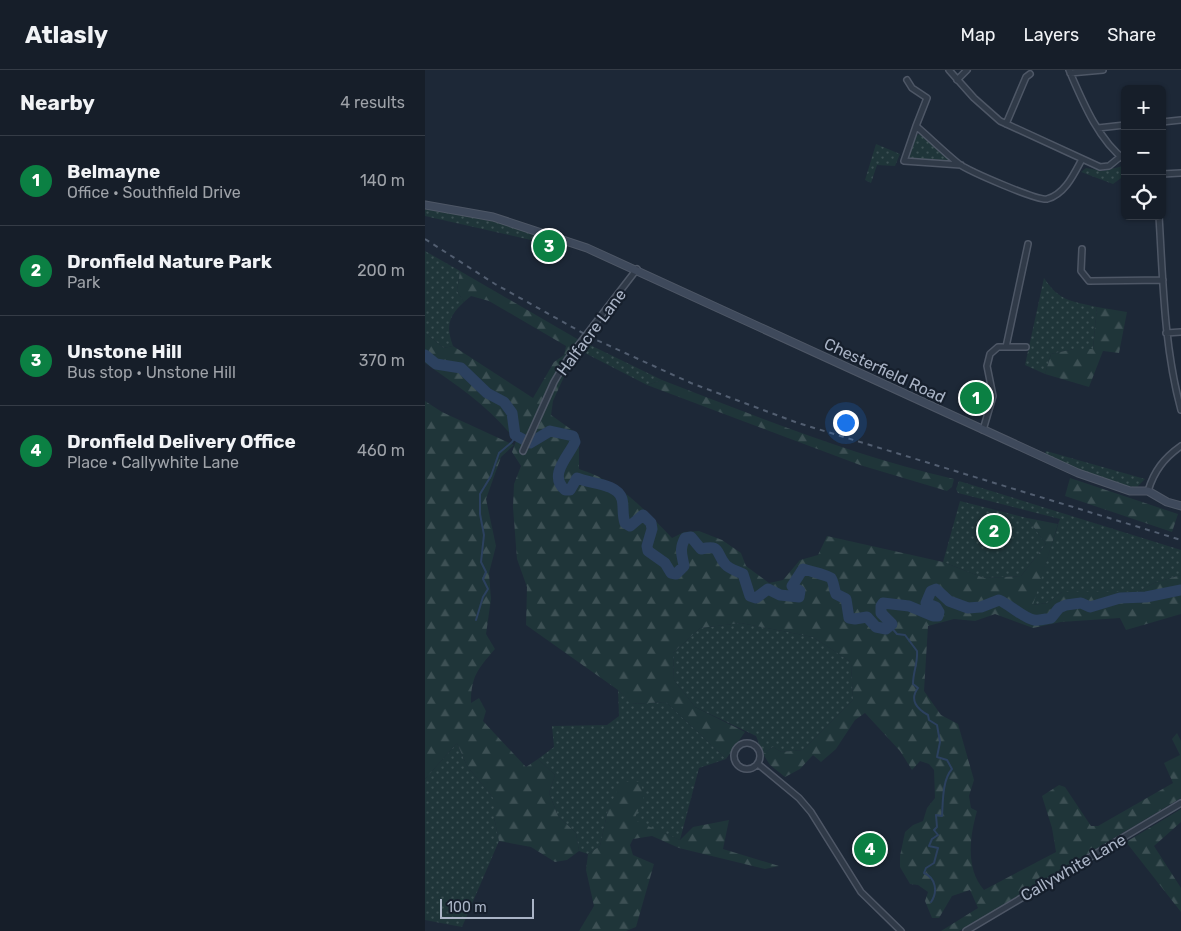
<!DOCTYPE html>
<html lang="en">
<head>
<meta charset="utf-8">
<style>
	body { margin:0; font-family:Rubik,sans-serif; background:#232b35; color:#f1f3f6 }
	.controls { position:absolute; right:15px; top:15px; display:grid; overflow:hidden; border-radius:8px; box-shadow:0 1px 4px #0004 }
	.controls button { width:45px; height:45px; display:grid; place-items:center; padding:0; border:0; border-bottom:1px solid #353c46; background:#161e29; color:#f1f3f6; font:25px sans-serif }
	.scale { position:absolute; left:15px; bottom:12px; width:94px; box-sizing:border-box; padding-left:5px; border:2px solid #aab4c6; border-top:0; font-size:14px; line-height:18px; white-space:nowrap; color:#aab4c6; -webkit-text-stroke:4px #161f2c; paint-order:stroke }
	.you { position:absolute; left:420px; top:352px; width:18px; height:18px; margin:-12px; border:4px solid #fff; border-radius:50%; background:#1a73e8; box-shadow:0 0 0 8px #1a73e833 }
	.badge { display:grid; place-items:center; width:32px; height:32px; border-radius:50%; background:#0b8043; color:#fff; font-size:16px; font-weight:700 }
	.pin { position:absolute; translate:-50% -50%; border:2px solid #fff; box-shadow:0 1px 5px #0006 }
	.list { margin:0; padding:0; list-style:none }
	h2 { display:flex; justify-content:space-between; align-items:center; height:65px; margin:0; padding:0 20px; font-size:21px }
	h2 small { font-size:16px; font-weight:400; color:#9ea2a8 }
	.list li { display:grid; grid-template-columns:32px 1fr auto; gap:15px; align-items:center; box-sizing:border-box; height:90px; padding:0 20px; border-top:1px solid #353c46 }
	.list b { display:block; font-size:19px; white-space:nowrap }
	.list p { margin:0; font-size:16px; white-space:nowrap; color:#9ea2a8 }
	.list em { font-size:16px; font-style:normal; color:#9ea2a8 }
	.icon { flex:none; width:28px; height:28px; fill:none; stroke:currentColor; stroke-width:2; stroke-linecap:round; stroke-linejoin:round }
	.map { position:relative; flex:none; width:756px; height:861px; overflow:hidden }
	header { display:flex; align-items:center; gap:30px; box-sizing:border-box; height:70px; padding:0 25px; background:#161e29; border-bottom:1px solid #353c46 }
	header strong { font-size:24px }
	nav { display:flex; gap:28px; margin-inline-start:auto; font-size:18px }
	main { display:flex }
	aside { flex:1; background:#161e29 }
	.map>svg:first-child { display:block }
	.grass { fill:url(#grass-dots) }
	.forest { fill:url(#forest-firs) }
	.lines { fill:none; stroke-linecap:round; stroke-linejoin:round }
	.stream { stroke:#2c415f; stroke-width:2 }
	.river { stroke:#2c415f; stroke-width:11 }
	.minor-casing { stroke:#4e5766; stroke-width:8 }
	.secondary-casing { stroke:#4e5766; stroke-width:9 }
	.minor { stroke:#303a48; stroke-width:5 }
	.secondary { stroke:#3e495b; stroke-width:7 }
	.rail { stroke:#525e70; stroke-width:2; stroke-dasharray:5 5; stroke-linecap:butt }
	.labels { text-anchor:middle; stroke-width:4.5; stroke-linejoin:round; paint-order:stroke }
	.street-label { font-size:16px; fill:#aab4c6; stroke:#161f2c }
</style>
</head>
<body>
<header>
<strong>Atlasly</strong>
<nav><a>Map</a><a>Layers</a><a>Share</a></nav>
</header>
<main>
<aside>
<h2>Nearby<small>4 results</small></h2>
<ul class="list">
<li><span class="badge">1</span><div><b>Belmayne</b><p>Office · Southfield Drive</p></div><em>140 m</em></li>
<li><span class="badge">2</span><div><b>Dronfield Nature Park</b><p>Park</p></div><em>200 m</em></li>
<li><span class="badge">3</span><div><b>Unstone Hill</b><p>Bus stop · Unstone Hill</p></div><em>370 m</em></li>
<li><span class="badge">4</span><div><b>Dronfield Delivery Office</b><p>Place · Callywhite Lane</p></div><em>460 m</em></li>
</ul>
</aside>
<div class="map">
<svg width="756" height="861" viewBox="0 0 756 861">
	<defs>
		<pattern id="grass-dots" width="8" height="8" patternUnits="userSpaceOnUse" patternTransform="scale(1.25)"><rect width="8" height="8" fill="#1f3539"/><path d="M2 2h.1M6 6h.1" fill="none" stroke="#3d5054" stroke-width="1.8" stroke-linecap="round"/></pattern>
		<pattern id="forest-firs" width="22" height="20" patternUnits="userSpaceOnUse" patternTransform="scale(1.25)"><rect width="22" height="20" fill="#1f3539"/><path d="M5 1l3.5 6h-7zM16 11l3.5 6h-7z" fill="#3d5054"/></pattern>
	</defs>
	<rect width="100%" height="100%" fill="#1d2837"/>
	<!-- grass -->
	<path class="grass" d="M495 64 527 91 526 93 484 89 482 87 490 66Z
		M451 74 475 84 470 96 452 95 446 113 440 110Z
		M698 96 700 105 688 114 656 102 661 98 678 101Z
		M0 139 72 152 136 172 132 176 0 146Z
		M0 181 35 201 32 221 39 232C23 247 21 256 28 276L19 278 0 263Z
		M619 208C634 231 646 231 672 237L668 279H649L626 284 620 304 600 295Z
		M159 272 237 310 222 315 156 281Z
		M621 381 720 409 712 417C680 415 648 397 620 384Z
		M534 411 756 480V505L729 513 713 522H637L622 533 607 535 635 449 533 423 531 419Z
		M535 431 602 448 621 474 596 506 559 508 518 492Z
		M316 553 388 567 426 592 428 630 378 680 356 682 348 677 338 684 331 666 270 637 249 610 248 583 275 558Z
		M193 620 207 634 241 632 301 689 274 698 255 770 183 740 175 776 163 784 154 781 151 763 133 746 124 723 130 705 113 689 129 677 127 656 182 655 194 646Z
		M32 673 42 696 69 729V747L74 771 37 857 0 850V709Z"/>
	<!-- forest -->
	<path class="forest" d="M35 201 154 270 140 288 143 298 128 331 126 345 154 365V399C195 412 218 438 247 468L259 462 274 461 297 470 316 483 321 496 344 513 358 510 375 490 393 485 402 466 518 492 559 508 596 506 621 474 602 448 633 454 608 535 622 533 637 522H713L729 513 756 505V544L701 560 695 548 636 552 608 558 570 544 550 551 529 549 503 556 499 621 516 645 533 654 549 710 544 726 546 738 552 741C545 766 540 798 559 820L631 782 627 758 617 726 634 715 640 717 666 756H673L748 713 739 693 755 685 747 669 752 663 756 671V728L534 861H516L553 838 545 820 527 826 514 848H507L500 831 503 822 493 815 485 814 475 797V786L480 762 488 755 498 751 502 738 510 728 509 700 504 694 495 691 487 700 475 681 440 643 430 650 411 679 396 692 388 685 375 699 360 707 345 695 338 684 348 677 356 682 378 680 428 630 426 592 388 567 316 553 275 558 248 583 249 610 270 637 320 662 301 689 241 632 206 634 193 620 101 555 102 517 92 489 88 437 89 414 96 396 87 382 91 371C66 338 33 316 0 293V263L19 278 28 276 108 328 129 292 139 285 141 276 64 231 46 226 39 232 32 221Z
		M672 237 702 242 694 283 678 281 664 317 620 304 626 284 649 279H668Z
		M237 310C333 347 428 386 529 409L527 417 522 421 435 395 222 315Z
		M0 331 17 342 89 375 76 387 61 429 71 476 64 503 66 529 61 564 70 579C53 599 46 606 46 633L54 628 61 641 58 651 101 697 113 689 130 705 124 723 133 746 151 763 154 781 142 790 130 792 106 777 74 771 69 747V729L42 696 32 673 0 709Z
		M645 408 753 444 747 462 640 426Z
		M196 712H214L220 724 209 750 255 770 268 757 304 750 298 779 354 796 340 799 299 789 254 778 227 766 208 769 205 775 208 785 229 794 211 857 201 861H154L169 836 161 800 163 784 175 776 183 740Z
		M756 739V752L729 776 756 818V842L701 772Z"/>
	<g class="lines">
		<!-- stream -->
		<path class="stream" d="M51 550 58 527 63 519 58 509 61 502 56 492 59 465 55 444V424L66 406 74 383 87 372 91 366
			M466 557 472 564 480 565 492 581C493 593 488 602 488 614L493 618C484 630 492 639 503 645L504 650 512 655 515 672 512 687 522 690 527 699C517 710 518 733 517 746L511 745 512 757 509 760 513 765 507 769 504 776 513 778 509 793 501 798 499 803C511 808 513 822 506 832"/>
		<!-- river -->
		<path class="river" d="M0 285 11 294 36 298 62 323 79 332 87 343 90 365 105 373 125 361 148 366 150 372C143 387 123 405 140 420H145L152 408C165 414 192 413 197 429 199 437 197 445 200 453L205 456 218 445 226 453 227 459 222 476 223 481 240 493 246 503 251 504 259 496C257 484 254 480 260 468L266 467 276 479C296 475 290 481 300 494 304 499 312 501 318 504L325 526 331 528 343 519 355 525 374 527 375 521 367 516 378 499C382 500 404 506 406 508 409 512 409 520 411 524L421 529 424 548 430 549 442 547 451 557 461 559 467 554 456 543V536L458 533 484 536 508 546H513L514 542 511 537 501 533 506 521 511 519 524 531 543 538 556 537 574 530C584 534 600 549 609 550 615 551 620 549 626 548L634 538 641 535 656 533 665 537 695 528 721 527 756 520"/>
		<!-- minor casing -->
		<g class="minor-casing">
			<path id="minor" d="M524 0 549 28 575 51 675 97 684 96 695 87
				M644 0C657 30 673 70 700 90
				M645 3 678 0
				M482 10 487 18 502 28 491 56C505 68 519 82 534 94 544 101 612 131 622 129 640 124 649 104 657 89
				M532 10 542 0
				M737 52 756 50
				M581 54 601 7 605 4
				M491 56 479 91 536 95
				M673 58 700 55
				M737 104 756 103
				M734 146C738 211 739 277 756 340
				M657 179 656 201 664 211 738 210
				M741 263 756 262
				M581 277 603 174
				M558 360 568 326 562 296 565 284 573 277H601
				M98 381 129 312 142 290 212 199
				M723 421C729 401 739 388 756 376
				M309 686a13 13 0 1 1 26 0a13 13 0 1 1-26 0Z
				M333 694 374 728 386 742 436 822 476 861
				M541 861 756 733"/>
		</g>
		<!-- secondary casing -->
		<g class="secondary-casing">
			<path id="secondary" d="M0 135 68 147 162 178 653 403 705 421H723L742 432 756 436"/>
		</g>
		<!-- minor -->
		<use href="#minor" class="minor"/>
		<!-- secondary -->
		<use href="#secondary" class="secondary"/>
		<!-- rail -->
		<path class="rail" d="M0 169 70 214 165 267 266 313 373 353 756 470"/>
	</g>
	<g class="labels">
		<!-- street labels -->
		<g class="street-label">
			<text transform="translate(166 262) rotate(-53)" y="6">Halfacre Lane</text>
			<text transform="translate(460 300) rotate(25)" y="6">Chesterfield Road</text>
			<text transform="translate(648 797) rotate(-30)" y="6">Callywhite Lane</text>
		</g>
	</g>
</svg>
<div class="controls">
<button>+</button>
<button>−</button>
<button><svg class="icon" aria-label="locate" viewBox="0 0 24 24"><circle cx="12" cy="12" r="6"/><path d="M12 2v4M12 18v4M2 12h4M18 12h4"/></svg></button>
</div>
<div class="scale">100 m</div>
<div class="you"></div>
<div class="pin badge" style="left:551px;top:328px">1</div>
<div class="pin badge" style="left:569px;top:461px">2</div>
<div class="pin badge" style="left:124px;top:176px">3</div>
<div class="pin badge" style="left:445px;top:779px">4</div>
</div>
</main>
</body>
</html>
